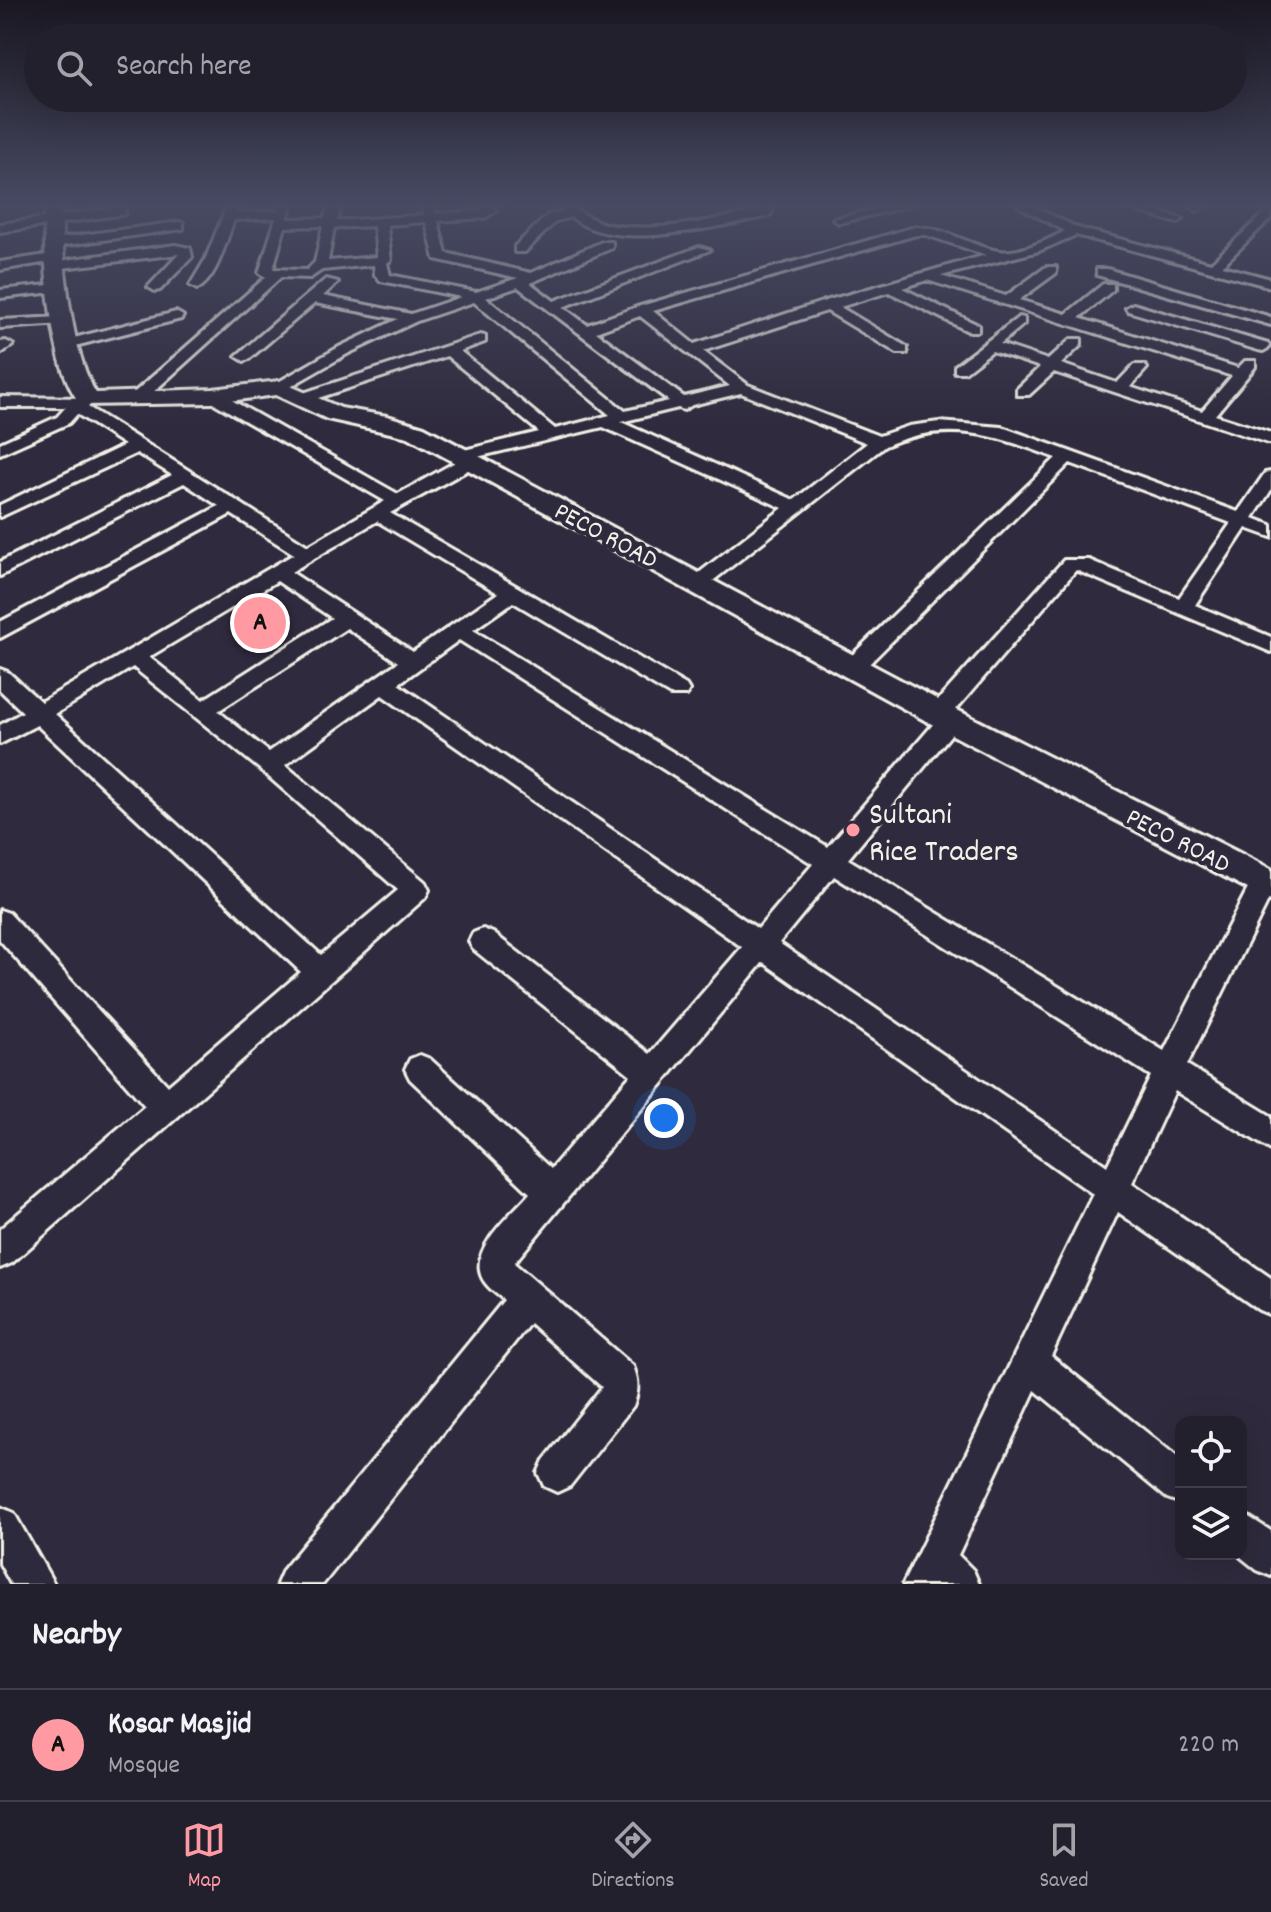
<!DOCTYPE html>
<html lang="en">
<head>
<meta charset="utf-8">
<style>
	body { margin:0; font-family:Dekko,sans-serif; background:#2f2d3a; color:#f1f3f6 }
	.controls { position:absolute; right:24px; bottom:24px; display:grid; overflow:hidden; border-radius:16px; box-shadow:0 8px 32px #0002 }
	.controls button { width:72px; height:72px; display:grid; place-items:center; padding:0; border:0; border-bottom:2px solid #403e4a; background:#23202e; color:#f1f3f6; font:40px sans-serif }
	.you { position:absolute; left:664px; top:1118px; width:28px; height:28px; margin:-20px; border:6px solid #fff; border-radius:50%; background:#1a73e8; box-shadow:0 0 0 12px #1a73e833 }
	.badge { display:grid; place-items:center; width:52px; height:52px; border-radius:50%; background:#ff9aa2; color:#111; font-size:26px; font-weight:700 }
	.pin { position:absolute; translate:-50% -50%; border:4px solid #fff; box-shadow:0 2px 8px #0006 }
	.list { margin:0; padding:0; list-style:none }
	h2 { display:flex; justify-content:space-between; align-items:center; height:104px; margin:0; padding:0 32px; font-size:34px }
	h2 small { font-size:26px; font-weight:400; color:#a3a3aa }
	.list li { display:grid; grid-template-columns:52px 1fr auto; gap:24px; align-items:center; box-sizing:border-box; height:112px; padding:0 32px; border-top:2px solid #403e4a }
	.list b { display:block; font-size:30px; white-space:nowrap }
	.list p { margin:0; font-size:26px; white-space:nowrap; color:#a3a3aa }
	.list em { font-size:26px; font-style:normal; color:#a3a3aa }
	.icon { flex:none; width:44px; height:44px; fill:none; stroke:currentColor; stroke-width:2; stroke-linecap:round; stroke-linejoin:round }
	.map { position:relative; flex:none; width:1271px; height:1584px; overflow:hidden }
	.search { position:absolute; background:#23202e; box-shadow:0 8px 32px #0002; left:24px; right:24px; top:24px; height:88px; display:flex; align-items:center; gap:20px; box-sizing:border-box; padding:0 28px; border-radius:44px; color:#a3a3aa; font-size:30px }
	.sheet { height:216px; background:#23202e }
	nav { display:flex; justify-content:space-around; align-items:center; box-sizing:border-box; height:112px; border-top:2px solid #403e4a; background:#23202e; font-size:22px; color:#a3a3aa }
	nav a { display:grid; justify-items:center; gap:4px }
	nav .on { color:#ff9aa2 }
	.map>svg:first-child { display:block }
	.lines { fill:none; stroke-linecap:round; stroke-linejoin:round }
	.street-casing { stroke:#f4f1e8; stroke-width:6 }
	.secondary-casing { stroke:#f4f1e8; stroke-width:6 }
	.street { fill:#2f2a3d; fill-rule:evenodd }
	.secondary { fill:#2f2a3d; fill-rule:evenodd }
	.poi-dot { fill:#ff9aa2; stroke:#2f2a3d; stroke-width:3 }
	.labels { text-anchor:middle; stroke-width:8; stroke-linejoin:round; paint-order:stroke }
	.far-street-label { font-size:26px; fill:#f4f1e8; stroke:#2f2a3d }
	.poi-label { font-size:32px; fill:#f4f1e8; stroke:#2f2a3d; text-anchor:start }
</style>
</head>
<body>
<div class="map">
<svg width="1271" height="1584" viewBox="0 0 1271 1584">
	<rect width="100%" height="100%" fill="#2f2a3d"/>
	<filter id="ink" filterUnits="userSpaceOnUse"><feTurbulence type="fractalNoise" baseFrequency=".0125" numOctaves="2"/><feDisplacementMap in="SourceGraphic" scale="16" xChannelSelector="R" yChannelSelector="G"/><feConvolveMatrix kernelMatrix="1 2 1 2 8 2 1 2 1" color-interpolation-filters="sRGB"/></filter>
	<g filter="url(#ink)">
		<g class="lines">
			<!-- street casing -->
			<g class="street-casing">
				<path id="street" d="M227 206H239L236 213 278 211 279 206H291L287 219 325 218 329 206H341L337 221 424 215 422 206H434L436 214 482 211V206H494L496 211 485 218 438 221 446 253 531 273 602 242H612V248L530 283 554 301 699 247 710 250 563 307 587 325 637 307 915 227C945 227 970 246 999 251 1019 254 1048 240 1065 231L1018 206H1033L1078 228 1211 263 1271 207V218L1222 266 1271 279V287L1076 235 1039 251 941 276 1006 296 1046 267H1056V273L1019 300 1066 314 1103 284H1113V290L1079 318 1238 368 1245 361H1255V367L1215 415 1271 433V444L1054 372 1029 395H1017V389L1040 367 992 351 965 372H955V366L1019 317 1024 318V324L1000 344 1048 360 1071 339H1081V345L1061 364 1117 383 1134 365H1144L1147 368 1130 387 1202 411 1232 376 927 280 902 288 978 325V331H968L889 292 840 307 907 347V353H897L827 311 703 351 748 385 879 436 909 426 939 422 1002 427 1238 512 1265 473 1271 472V490L1253 518 1271 525V537L1246 528 1195 605 1271 637V652L1076 570 953 713 961 720 958 726 848 859 1164 1051 1255 875 1264 872 1271 875V895L1187 1065 1271 1116V1150L1175 1091 1132 1183 1271 1278V1315L1259 1310 1118 1212 1051 1356 1181 1460V1503L1167 1498 1035 1390 958 1555 973 1570 979 1584H903L1093 1194 763 962 514 1263 633 1366C639 1381 639 1391 633 1406L570 1486 557 1492 544 1486 538 1473 544 1460 602 1387 530 1323 323 1584H277L283 1570 504 1300C495 1292 482 1284 480 1271 475 1243 514 1212 530 1193L410 1079 405 1069 410 1059 420 1055 430 1059 551 1169 631 1075 473 949 469 941 473 933 483 929 493 933 650 1054 742 947 382 695 285 765 425 882 429 890 425 898 12 1263 0 1268V1229L145 1106 0 940V910L9 913 168 1086 301 972 37 725 0 744V725L23 712 0 690V669L8 672 41 702 294 554 231 514 0 638V622L219 506 184 483 0 576V562L172 475 137 453 0 517V505L125 445 77 414 69 423 0 454V443L57 417 66 407H0V397L93 398 95 401 88 407 308 546 385 501 207 399V393H219L398 494 459 460 453 456 456 452 539 432 447 356 309 401H297V395L480 335 485 336V342L460 351 555 429 610 415 474 302 417 321 349 353 279 393 271 388 273 385 339 347 398 319 315 303 249 359 244 361 236 356 326 279 338 282 323 296 411 314 461 297 381 281 375 275 374 265 322 270 310 278 281 277 141 403H129V397L266 277 259 273 276 218 234 220C226 240 217 280 197 289L190 285 205 260ZM426 222 435 259 518 278 476 292 390 275 387 263 391 260 387 225ZM323 226 315 262 307 270 273 269 285 227ZM374 226 377 257 328 261 334 228ZM916 235H926L986 255 822 302 694 344 653 311ZM518 287 669 401 625 411 486 298ZM640 316 730 386 684 397 596 332ZM741 393 867 443 794 500 621 422 678 408 684 410 692 405ZM603 427 783 508 691 579 688 583 698 589 705 587 885 446C947 419 996 435 1056 458L845 662 842 667 845 672H861L1070 463 1231 523 1179 598 1089 560H1064L931 708 928 714 936 721 828 847 473 630 513 602 670 695H686L689 690 686 685 390 513 477 465 480 461 477 457ZM377 521 498 593 413 652 291 572ZM277 581 332 618 203 700 149 657ZM347 628 398 662 269 752 218 711ZM459 640 813 864 758 929 398 684ZM133 667 261 770 398 890 321 955 55 714ZM834 876 1151 1076 1107 1166 779 943Z
					M559 206C578 206 590 222 610 225 659 233 710 220 758 211L762 206H774L770 215 761 218C710 227 615 253 571 217L556 221 525 252H515V246L548 215 564 211Z
					M886 206H909L839 223 833 219Z
					M1121 206H1141L1183 219 1177 223Z
					M1204 206 1197 211 1191 207 1192 206Z
					M121 207 125 208V214L0 232V224Z
					M179 222 183 223V229L52 247 46 243 52 239Z
					M175 245 190 248 192 257 160 290 155 291 148 287 179 254 54 269 49 268V262L0 270V262L53 254 58 255V261Z
					M1097 269H1107L1271 317V325L1097 275Z
					M58 284 65 288 63 291 0 298V290Z
					M1133 304 1268 344 1270 347 1263 351 1258 350 1128 311 1126 308Z
					M176 312 183 316 181 319 67 348 60 344 62 341Z
					M60 317 65 318V324L0 328V320Z
					M6 341 13 345 0 354V342Z
					M0 1507 14 1513 54 1584H11L0 1564Z
					M1241 1512 1271 1531V1576L1257 1570 1237 1554H1241Z"/>
			</g>
			<!-- secondary casing -->
			<g class="secondary-casing">
				<path id="secondary" d="M45 206H61C62 255 70 352 96 393L213 389 279 381 341 408 387 416 424 427 961 712 1271 869V901L939 728 408 437 327 419 276 395 213 403 82 405C49 371 43 253 45 206Z"/>
			</g>
			<!-- street -->
			<use href="#street" class="street"/>
			<!-- secondary -->
			<use href="#secondary" class="secondary"/>
		</g>
	</g>
	<!-- sky -->
	<linearGradient id="sky" x2="0" y2="1"><stop stop-color="#1a1722"/><stop offset="0.48" stop-color="#474a62"/><stop offset="1" stop-color="#474a62" stop-opacity="0"/></linearGradient>
	<rect width="1271" height="428" fill="url(#sky)"/>
	<!-- markers -->
	<circle class="poi-dot" cx="853" cy="830" r="8"/>
	<g class="labels">
		<!-- far-street labels -->
		<g class="far-street-label">
			<text transform="translate(607 534) rotate(28)" y="9">PECO ROAD</text>
			<text transform="translate(1179 839) rotate(27)" y="9">PECO ROAD</text>
		</g>
		<!-- poi labels -->
		<g class="poi-label">
			<text x="869" y="823">Sultani<tspan x="869" dy="37">Rice Traders</tspan></text>
		</g>
	</g>
</svg>
<div class="controls">
<button><svg class="icon" aria-label="locate" viewBox="0 0 24 24"><circle cx="12" cy="12" r="6"/><path d="M12 2v4M12 18v4M2 12h4M18 12h4"/></svg></button>
<button><svg class="icon" aria-label="layers" viewBox="0 0 24 24"><path d="M12 4l9 5-9 5-9-5zM3 14l9 5 9-5"/></svg></button>
</div>
<div class="you"></div>
<div class="pin badge" style="left:260px;top:623px">A</div>
<div class="search"><svg class="icon" aria-label="search" viewBox="0 0 24 24"><circle cx="10" cy="10" r="6"/><path d="M15 15l6 6"/></svg>Search here</div>
</div>
<section class="sheet">
<h2>Nearby<small></small></h2>
<ul class="list">
<li><span class="badge">A</span><div><b>Kosar Masjid</b><p>Mosque</p></div><em>220 m</em></li>
</ul>
</section>
<nav>
<a class="on"><svg class="icon" aria-label="map" viewBox="0 0 24 24"><path d="M3 6l6-2 6 2 6-2v14l-6 2-6-2-6 2zM9 4v14M15 6v14"/></svg>Map</a>
<a><svg class="icon" aria-label="directions" viewBox="0 0 24 24"><path d="M12 3l9 9-9 9-9-9zM9 14v-3h6M13 9l2 2-2 2"/></svg>Directions</a>
<a><svg class="icon" aria-label="saved" viewBox="0 0 24 24"><path d="M7 4h10v16l-5-4-5 4z"/></svg>Saved</a>
</nav>
</body>
</html>
